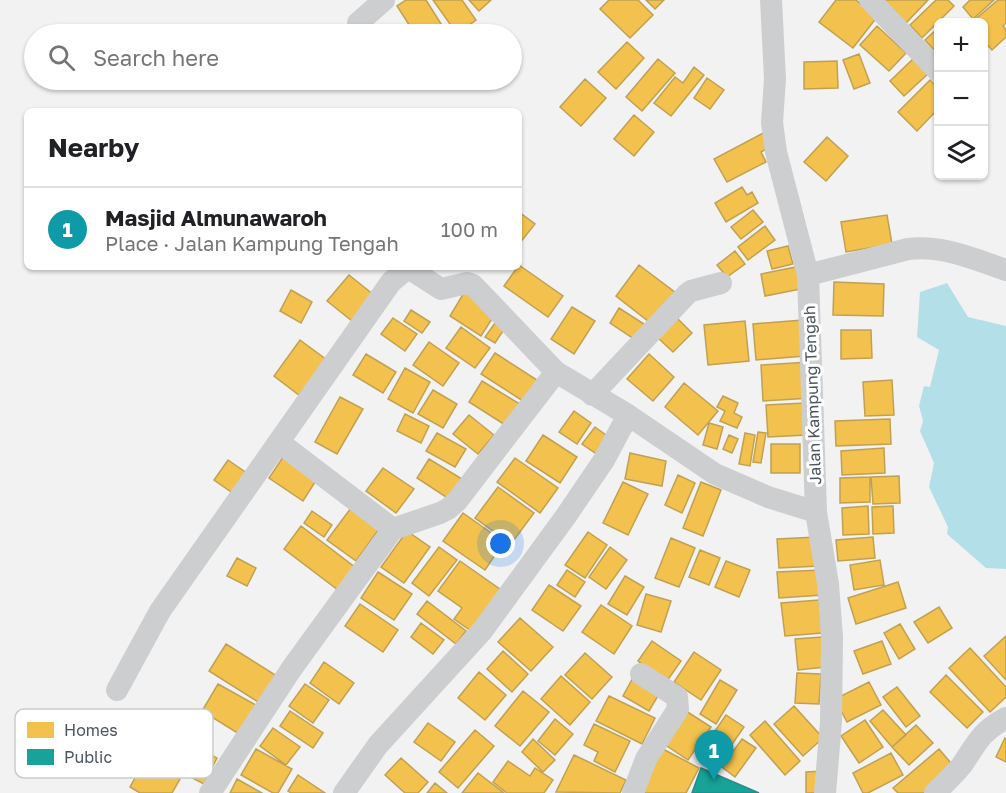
<!DOCTYPE html>
<html lang="en">
<head>
<meta charset="utf-8">
<style>
	body { margin:0; font-family:"Golos Text",sans-serif; background:#f6f6f6; color:#202124 }
	.controls { position:absolute; right:18px; top:18px; display:grid; overflow:hidden; border-radius:9px; box-shadow:0 2px 4px #0004 }
	.controls button { width:54px; height:54px; display:grid; place-items:center; padding:0; border:0; border-bottom:2px solid #e0e0e0; background:#fff; color:#202124; font:30px sans-serif }
	.you { position:absolute; left:501px; top:544px; width:21px; height:21px; margin:-15px; border:4px solid #fff; border-radius:50%; background:#1a73e8; box-shadow:0 0 0 9px #1a73e833 }
	.badge { display:grid; place-items:center; width:39px; height:39px; border-radius:50%; background:#858c91; color:#fff; font-size:20px; font-weight:700 }
	.pin { position:absolute; translate:-50% -50px; filter:drop-shadow(0 2px 3px #0008) }
	.pin::after { content:''; position:absolute; top:32px; width:21px; height:18px; background:inherit; clip-path:polygon(0 0,100% 0,50% 100%) }
	.list { margin:0; padding:0; list-style:none }
	h2 { display:flex; justify-content:space-between; align-items:center; height:78px; margin:0; padding:0 24px; font-size:26px }
	h2 small { font-size:20px; font-weight:400; color:#757577 }
	.list li { display:grid; grid-template-columns:39px 1fr auto; gap:18px; align-items:center; box-sizing:border-box; height:84px; padding:0 24px; border-top:2px solid #e0e0e0 }
	.list b { display:block; font-size:22px; white-space:nowrap }
	.list p { margin:0; font-size:20px; white-space:nowrap; color:#757577 }
	.list em { font-size:20px; font-style:normal; color:#757577 }
	.icon { flex:none; width:33px; height:33px; fill:none; stroke:currentColor; stroke-width:2; stroke-linecap:round; stroke-linejoin:round }
	.map { position:relative; flex:none; width:1006px; height:793px; overflow:hidden }
	.search { position:absolute; background:#fff; box-shadow:0 2px 4px #0004; left:24px; top:24px; width:498px; height:66px; display:flex; align-items:center; gap:15px; box-sizing:border-box; padding:0 21px; border-radius:33px; color:#757577; font-size:22px }
	.panel { position:absolute; background:#fff; box-shadow:0 2px 4px #0004; left:24px; top:108px; width:498px; height:162px; border-radius:9px }
	.map>svg:first-child { display:block }
	.water { fill:#b3e0e8 }
	.homes { fill:#f2c14e; stroke:#c0a152; stroke-width:1.5 }
	.public { fill:#17a398; stroke:#278c86; stroke-width:1.5 }
	.lines { fill:none; stroke-linecap:round; stroke-linejoin:round }
	.minor { stroke:#ccced0; stroke-width:22 }
	.labels { text-anchor:middle; stroke-width:6; stroke-linejoin:round; paint-order:stroke }
	.street-label { font-size:16px; fill:#4b555d; stroke:#fff }
	.key { fill:#fff; stroke:#c9ccce; stroke-width:1.5 }
	.key-label { font-size:16px; fill:#4b555d }
</style>
</head>
<body>
<div class="map">
<svg width="1006" height="793" viewBox="0 0 1006 793">
	<rect width="100%" height="100%" fill="#f2f2f2"/>
	<!-- water -->
	<path class="water" d="M947 283 968 317 1006 326V569L986 568 947 534 948 527 929 487 934 463 920 431 923 421 919 406 924 386 930 387 939 350 917 337 920 292Z"/>
	<!-- homes -->
	<path class="homes" d="M406 0H426L443 27 431 34H415L397 6Z
		M433 0H462L476 20 457 34Z
		M469 0H491L479 11Z
		M609 0H638L653 15 630 38 600 9Z
		M646 0H664L655 9Z
		M836 0H856L877 17 853 48 819 22Z
		M884 0H928L904 25Z
		M936 0H948L954 6 922 38 910 25Z
		M970 0H994L973 19 963 7Z
		M998 0H1006V23L1003 26 1006 30V37L992 50 984 41V22H972Z
		M877 26 906 53 889 71 860 45Z
		M938 28V54L925 40Z
		M627 42 644 58 616 89 598 72Z
		M859 54 870 83 854 89 843 60Z
		M915 57 929 73 904 96 890 81Z
		M658 59 675 73 642 111 626 97Z
		M837 61 838 88 804 89V62Z
		M694 67 704 75 671 116 654 103 675 77 683 83Z
		M707 78 724 90 710 109 694 98Z
		M585 79 606 98 581 126 560 107Z
		M930 80 938 88V109L917 131 898 112Z
		M634 115 654 132 634 156 614 139Z
		M765 132 772 146 761 152 766 162 727 182 714 159Z
		M827 137 848 156 826 181 804 162Z
		M742 187 747 195 752 192 758 203 726 222 715 203Z
		M753 210 763 222 741 239 731 227Z
		M519 212 535 224 519 244Z
		M887 215 892 244 846 252 841 222Z
		M765 226 775 240 748 260 738 247Z
		M788 246 793 264 772 269 767 251Z
		M735 251 745 264 727 277 717 265Z
		M519 265 563 296 548 317 504 286Z
		M639 265 676 293 653 325 616 296Z
		M796 267 801 289 765 296 761 274Z
		M349 275 374 295 352 321 327 301Z
		M834 282 884 284 883 316 833 315Z
		M291 290 312 302 301 323 280 311Z
		M465 291 497 311 481 336 450 316Z
		M572 307 595 321 574 354 551 339Z
		M619 308 647 326 637 341 610 323Z
		M411 310 430 322 422 333 404 321Z
		M500 316 509 322 495 343 485 337Z
		M675 316 692 333 673 352 656 336Z
		M393 318 417 334 405 351 381 334Z
		M802 320 805 356 756 360 753 324Z
		M745 321 749 361 708 365 704 325Z
		M461 327 490 348 475 368 446 348Z
		M841 330H871L872 358 841 359Z
		M300 340 331 363 304 399 274 376Z
		M429 342 459 363 443 386 413 365Z
		M495 353 540 382 526 403 481 374Z
		M366 354 396 372 383 393 353 375Z
		M649 354 674 377 653 401 627 379Z
		M809 362 811 398 763 401 761 365Z
		M405 368 430 382 413 413 388 399Z
		M892 380 894 415 865 416 863 382Z
		M482 381 523 406 510 428 469 402Z
		M684 383 718 411 698 435 665 407Z
		M433 390 457 404 443 428 418 414Z
		M723 396 738 403 734 413 742 417 737 428 720 421 725 411 717 407Z
		M340 397 363 409 337 454 315 442Z
		M805 403 807 435 768 437 766 405Z
		M574 411 591 423 577 444 559 432Z
		M405 414 429 426 421 443 397 431Z
		M469 415 494 435 478 454 453 434Z
		M890 419 891 444 836 446 835 421Z
		M709 423 723 427 717 449 703 445Z
		M595 427 610 438 598 455 582 444Z
		M758 432 766 433 761 463 753 462Z
		M437 433 466 449 455 467 426 451Z
		M745 433 755 435 750 466 739 464Z
		M543 435 577 457 560 483 526 461Z
		M729 435 738 439 732 453 723 449Z
		M771 444H800V473H771Z
		M884 448 885 473 842 475 841 451Z
		M630 453 666 461 662 486 625 479Z
		M283 457 317 479 303 501 269 478Z
		M515 458 558 488 540 513 497 482Z
		M429 459 462 479 449 499 417 478Z
		M228 460 251 476 237 496 214 480Z
		M383 468 414 489 396 513 366 491Z
		M678 475 695 483 682 513 665 505Z
		M899 476 900 503 873 504 871 477Z
		M870 477V502L840 503V478Z
		M623 482 648 494 628 535 603 523Z
		M701 482 721 490 703 536 683 528Z
		M498 487 534 513 511 544 475 518Z
		M868 506 869 534 843 535 842 508Z
		M893 506 894 533 873 534 872 507Z
		M351 508 379 529 356 561 327 540Z
		M312 511 332 525 324 537 304 523Z
		M463 513 504 542 485 570 443 541Z
		M301 526 356 568 338 590 284 549Z
		M407 531 430 547 404 583 381 567Z
		M588 532 607 545 585 578 565 565Z
		M817 537 819 566 779 568 777 539Z
		M873 537 875 558 838 561 836 540Z
		M671 538 695 548 679 587 655 578Z
		M439 547 457 560 429 596 412 583Z
		M610 547 627 560 606 589 589 577Z
		M700 550 720 558 709 585 689 577Z
		M237 558 256 568 247 586 227 576Z
		M880 560 884 585 854 590 850 565Z
		M460 561 504 592 474 633 454 619 462 608 438 591Z
		M726 561 750 570 739 597 715 587Z
		M567 570 585 582 575 597 557 585Z
		M821 570 823 595 779 598 777 572Z
		M378 572 412 594 394 620 361 598Z
		M625 576 644 587 627 615 608 604Z
		M898 582 906 608 856 624 848 598Z
		M549 585 581 606 563 631 532 610Z
		M646 594 671 601 661 632 637 625Z
		M819 600 822 633 785 636 781 603Z
		M427 601 466 631 456 644 417 614Z
		M360 604 398 630 383 652 345 626Z
		M601 605 632 626 614 654 582 632Z
		M939 607 952 628 928 643 914 622Z
		M520 618 553 647 531 671 498 642Z
		M421 623 444 640 433 654 411 637Z
		M900 624 915 649 899 659 884 633Z
		M1006 636V680L984 656Z
		M822 637 825 667 798 670 795 639Z
		M652 641 681 661 667 681 638 661Z
		M882 641 891 664 863 674 854 651Z
		M226 644 280 678 263 705 209 671Z
		M970 648 1006 687V697L990 712 949 668Z
		M503 651 528 674 512 692 487 669Z
		M694 652 721 670 701 700 674 682Z
		M585 653 612 677 592 699 565 675Z
		M324 662 354 683 339 704 310 683Z
		M479 672 506 695 485 720 458 698Z
		M797 673 821 674 819 704 795 703Z
		M635 674 662 689 649 711 623 696Z
		M946 675 983 712 967 728 930 692Z
		M561 676 590 702 570 725 541 699Z
		M720 680 737 690 716 724 700 714Z
		M869 682 881 705 847 722 835 699Z
		M218 684 261 708 244 737 202 711Z
		M305 684 329 700 313 723 289 706Z
		M897 687 920 716 906 727 883 697Z
		M523 691 549 712 520 746 495 726Z
		M609 696 655 718 642 744 596 721Z
		M794 706 823 738 803 756 774 724Z
		M883 710 906 735 892 747 870 721Z
		M290 711 323 733 313 748 280 726Z
		M686 711 711 727 688 760 664 744Z
		M726 715 744 727 717 766 699 754Z
		M555 719 573 734 555 755 538 741Z
		M865 720 883 747 859 763 841 736Z
		M765 721 800 761 785 775 750 735Z
		M428 723 455 742 441 761 414 742Z
		M594 724 630 741 615 772 594 761 598 752 584 745Z
		M916 725 933 743 909 765 892 747Z
		M273 728 300 747 286 765 260 746Z
		M475 730 494 746 458 788 439 772Z
		M176 737 217 758 204 784 163 763Z
		M1005 738 1006 739V762L996 757Z
		M533 739 555 760 543 772 522 752Z
		M742 739 756 748 735 777 722 767Z
		M661 748 699 768 686 793H638Z
		M256 749 292 769 278 793H273L241 775Z
		M939 749 956 769 928 793H898L893 788Z
		M891 753 903 775 868 793H863L853 773Z
		M574 755 626 780 620 793 556 792Z
		M401 758 428 782 418 793H405L385 775Z
		M145 760 180 779 172 793H140L130 787Z
		M508 761 530 776 535 768 553 780 544 793H507L493 782Z
		M823 771V793H806V772Z
		M478 773 504 793H462Z
		M298 775 325 793H291L288 791Z
		M237 779 262 793H230Z
		M435 783 447 793H427Z"/>
	<!-- public -->
	<path class="public" d="M701 768 759 793H692Z"/>
	<g class="lines">
		<!-- minor -->
		<path class="minor" d="M771 0 775 79 772 122 776 152 808 275 816 512 828 584 832 637 831 722 825 793
			M870 0 938 71
			M358 23 384 0
			M808 275 908 249C943 245 973 259 1006 270
			M592 395 687 294 691 291 721 283
			M280 443 393 529
			M117 690 160 611 391 282 404 271 410 269 441 289 467 283 473 285 556 372 628 415 715 474 768 497 816 512
			M210 793 292 668 393 529 440 513 448 509 457 501 556 372
			M344 793 378 745 482 631 566 516 604 460 628 415
			M633 793 646 759 678 709 677 697 641 674
			M935 793C944 784 954 775 962 765 977 743 980 732 1006 718"/>
	</g>
	<g class="labels">
		<!-- street labels -->
		<g class="street-label">
			<text transform="translate(812 395) rotate(-92)" y="6">Jalan Kampung Tengah</text>
		</g>
	</g>
	<!-- legend -->
	<rect x="15" y="709" width="198" height="69" rx="9" class="key"/>
	<rect x="27" y="722" width="27" height="16" fill="#f2c14e"/>
	<rect x="27" y="749" width="27" height="16" fill="#17a398"/>
	<g class="key-label">
		<text x="64" y="736">Homes</text>
		<text x="64" y="763">Public</text>
	</g>
</svg>
<div class="controls">
<button>+</button>
<button>−</button>
<button><svg class="icon" aria-label="layers" viewBox="0 0 24 24"><path d="M12 4l9 5-9 5-9-5zM3 14l9 5 9-5"/></svg></button>
</div>
<div class="you"></div>
<div class="pin badge" style="left:714px;top:780px;background:#0f9aa8">1</div>
<div class="search"><svg class="icon" aria-label="search" viewBox="0 0 24 24"><circle cx="10" cy="10" r="6"/><path d="M15 15l6 6"/></svg>Search here</div>
<section class="panel">
<h2>Nearby<small></small></h2>
<ul class="list">
<li><span class="badge" style="background:#0f9aa8">1</span><div><b>Masjid Almunawaroh</b><p>Place · Jalan Kampung Tengah</p></div><em>100 m</em></li>
</ul>
</section>
</div>
</body>
</html>
